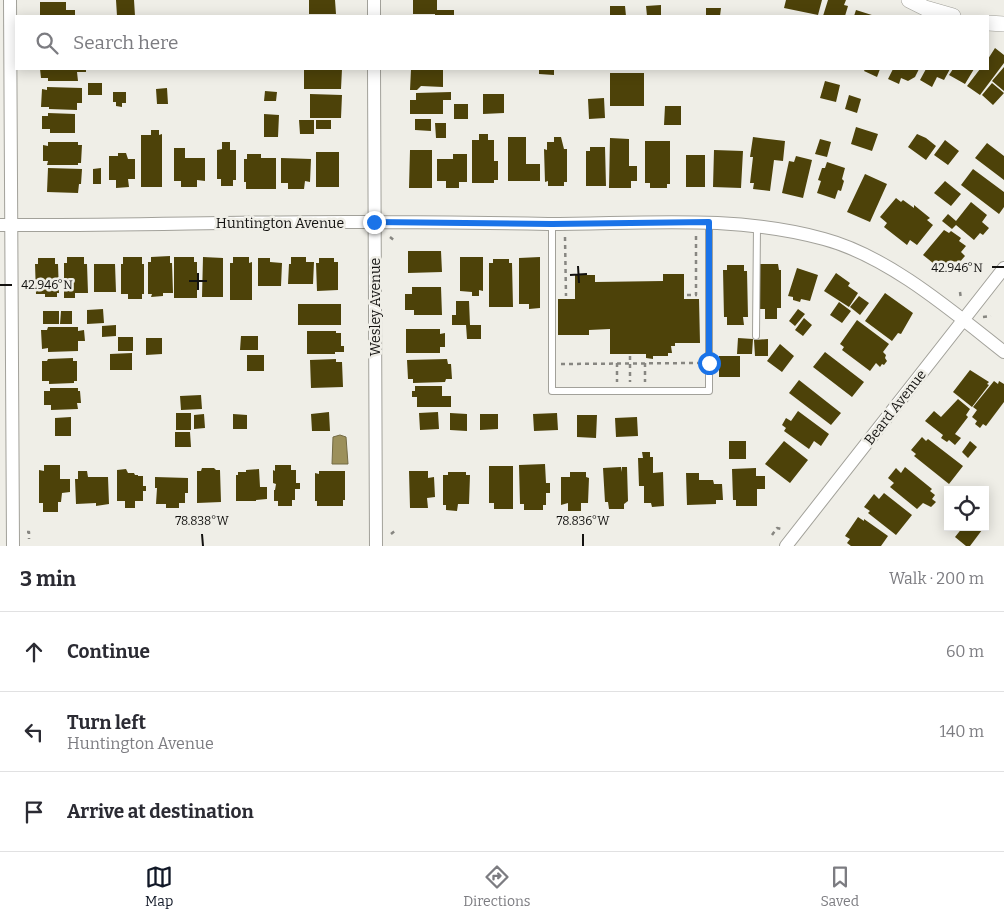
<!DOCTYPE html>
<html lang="en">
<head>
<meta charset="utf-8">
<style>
	body { margin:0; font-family:Bitter,serif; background:#f7f7f7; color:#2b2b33 }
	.controls { position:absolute; right:15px; bottom:15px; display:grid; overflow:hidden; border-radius:0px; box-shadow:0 2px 12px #0003 }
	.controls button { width:45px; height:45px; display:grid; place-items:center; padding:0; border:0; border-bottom:1px solid #e1e1e2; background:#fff; color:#2b2b33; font:25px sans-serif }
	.stop { position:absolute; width:15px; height:15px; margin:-11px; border:4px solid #1a73e8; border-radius:50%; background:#fff }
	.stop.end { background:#1a73e8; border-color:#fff; box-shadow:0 1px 5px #0008 }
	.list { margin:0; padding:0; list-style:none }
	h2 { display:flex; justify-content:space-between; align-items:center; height:65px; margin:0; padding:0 20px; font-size:21px }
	h2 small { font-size:16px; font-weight:400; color:#7c7c81 }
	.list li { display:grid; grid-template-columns:32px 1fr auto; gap:15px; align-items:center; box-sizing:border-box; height:80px; padding:0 20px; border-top:1px solid #e1e1e2 }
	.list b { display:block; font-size:19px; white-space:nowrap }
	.list p { margin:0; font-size:16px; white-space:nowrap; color:#7c7c81 }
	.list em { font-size:16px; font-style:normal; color:#7c7c81 }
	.icon { flex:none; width:28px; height:28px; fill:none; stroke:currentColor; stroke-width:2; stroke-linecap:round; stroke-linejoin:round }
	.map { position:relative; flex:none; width:1004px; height:546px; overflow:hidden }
	.search { position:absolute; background:#fff; box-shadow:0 2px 12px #0003; left:15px; right:15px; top:15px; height:55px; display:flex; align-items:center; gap:12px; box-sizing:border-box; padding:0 18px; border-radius:0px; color:#7c7c81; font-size:19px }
	.sheet { height:305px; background:#fff }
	nav { display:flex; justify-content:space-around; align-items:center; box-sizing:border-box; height:70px; border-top:1px solid #e1e1e2; background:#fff; font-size:14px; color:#7c7c81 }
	nav a { display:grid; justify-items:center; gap:2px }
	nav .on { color:#111827 }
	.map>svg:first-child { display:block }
	.water { fill:#9c905b; stroke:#736a44 }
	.building { fill:#4d4209 }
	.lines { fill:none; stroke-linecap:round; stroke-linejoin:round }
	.service-casing { stroke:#a2a19a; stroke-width:8 }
	.minor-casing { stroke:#a2a19a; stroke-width:14 }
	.tertiary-casing { stroke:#a2a19a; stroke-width:16 }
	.path { stroke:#878681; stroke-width:2.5; stroke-dasharray:4 4; stroke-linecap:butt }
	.service { stroke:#fff; stroke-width:6 }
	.minor { stroke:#fff; stroke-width:12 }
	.tertiary { stroke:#fff; stroke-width:15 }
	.route { stroke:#1a73e8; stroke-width:6 }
	.ticks { fill:none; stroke:#131210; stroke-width:2 }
	.labels { text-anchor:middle; stroke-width:5; stroke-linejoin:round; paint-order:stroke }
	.street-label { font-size:14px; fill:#131210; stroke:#efeee7 }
	.ticks-label { font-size:12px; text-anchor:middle; fill:#131210; stroke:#efeee7; stroke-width:5; stroke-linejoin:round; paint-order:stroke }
</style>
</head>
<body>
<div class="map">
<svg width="1004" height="546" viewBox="0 0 1004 546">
	<rect width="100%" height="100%" fill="#efeee7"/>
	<!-- water -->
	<path class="water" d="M340 435 346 437 348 464H332L333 437Z"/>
	<!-- building -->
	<path class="building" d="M116 0H134L135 16H117Z
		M309 0H335L336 14H309Z
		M413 0H437V10H454V16H435V14H413Z
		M786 0H822L818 15 784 8Z
		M828 0H846L844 5 848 6 845 16H823Z
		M40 2H66V10H75V16H40Z
		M661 5V16H647L646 6Z
		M610 6H625L626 16H610Z
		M706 8H721L720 16H706Z
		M856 10 875 16H854Z
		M995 48 1004 55V63L980 95 967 86 980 69H988V59Z
		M1004 67V91L992 81Z
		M40 69H86V72H77L78 81H48V78H41Z
		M304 69H342L341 89H304Z
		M411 69H443V87L421 86 417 90H410Z
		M539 69H554V75L539 74Z
		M865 69H880L877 77 864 71Z
		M893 69H919L915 77 908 81 901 78 899 84 888 79Z
		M926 69H950L944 80 937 77 932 87 920 80Z
		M953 69H974L965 84 949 75Z
		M610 73H644V106H610Z
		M825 81 840 85 836 102 820 98Z
		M88 83H102V95H88Z
		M992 83 1004 93 993 105 982 95Z
		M47 87 82 88V103H77V110L49 109V107H41L42 89 47 90Z
		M167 88 168 104H157L156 89Z
		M265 91 277 92 276 101H264Z
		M113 92H126V103H122V107L116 106V102H113Z
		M451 92V100H443V114H410V100H416V93Z
		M310 94 342 95 341 118H310Z
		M483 94H504V113L483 114Z
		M849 95 861 99 857 113 845 109Z
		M604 98 605 118 589 119 588 99Z
		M454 104H468V119H454Z
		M665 106H681V125H664Z
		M48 113 75 114V133H50V129H42V116H48Z
		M264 114 279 115 278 137H264Z
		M415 119H431V131L415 130Z
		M299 120H314V134H300Z
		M316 120H331V129H316Z
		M435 123H446V138H436Z
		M856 127 878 134 872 151 851 144Z
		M151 130H159V135L162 134V187H141V135H151Z
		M479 134H488V140H494V161H498V180H494V183H472V140H479Z
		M917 134 926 138 936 146 926 160 908 147Z
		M508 137H526V164H540V181H508Z
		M554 137H561L564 149H567V182H564V186H548V181L545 182 544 149 547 150V142H554Z
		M753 137 785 141 783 161 774 160 770 191 753 189 754 183H750L753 157H750Z
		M610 138 629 139V166H637V181H631V188H609Z
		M820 139 831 142 827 157 815 154Z
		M945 140 959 151 948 165 934 155Z
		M645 141H670V184H667V188H650V183H645Z
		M48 142H78V145H82L81 163H78V165H47L48 161H43V145L48 146Z
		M222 142H230V150H236V180H233V186H221V179H217V150L222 149Z
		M987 143 1004 156V180L975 158Z
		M590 147H605L606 186H586V151H590Z
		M174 148H185V158H205V181L197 180V187H181V181H174Z
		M410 150H432V188H409Z
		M714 150 743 151 741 188 713 187Z
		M316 152H339V187H316Z
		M118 153H126L128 159H135V179H128L129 187 116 188V180H109V156H118Z
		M247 154H261V158H276V189H246V182H244V159H247Z
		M453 154H467V182H459V188H446V181H437V159H453Z
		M686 155H705V187H686Z
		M796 156 812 160 803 198 782 193 789 161 794 162Z
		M281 158 311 159 310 182 305 181 304 189H288V183H281Z
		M827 162 845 168 842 179 844 181 841 191 838 190 835 199 817 193 821 181 818 180 822 168H825Z
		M48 168 82 169 81 184H79L78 193 47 192Z
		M101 168V184H93V169Z
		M973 169 1004 192V207L999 214 961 185Z
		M865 174 887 184 870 222 847 212Z
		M945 181 961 194 951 206 934 193Z
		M896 198 901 202 903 200 914 208V205L930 218 927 220 933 225 917 245 910 240 907 245 884 227 887 223 880 217Z
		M971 202 987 215 982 222 989 228 983 235 980 233 974 240 956 225 952 229 942 221 948 214 956 221Z
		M944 230 949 233 951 231 961 238 959 241 966 246 961 252 965 256 958 264 955 261 951 266 949 265 943 271 923 255Z
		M408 251H441L442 272 408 273Z
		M170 256V263H172L173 293H163V296L151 297 152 294H148V262H151V257Z
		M67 257H84V264H87L88 293H75V298H64V263H67Z
		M123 257H142V264H144V294H142V299H128V294H121V264H123Z
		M174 257H194V262H197V298H174Z
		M203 257 223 258V297H202Z
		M233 257H249V263L252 262V300H230V263H233Z
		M291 257H306V262H314L313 284H288L289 264H291Z
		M460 257H483V291L479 290V296H472V292L460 291Z
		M540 257V308L529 309V304H519V258Z
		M38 258H55V264H58L59 293H57V297H45V294H36L35 264H38Z
		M258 258H270V262L282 263 281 286H258Z
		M319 258H334V262H338V290L317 291 316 263H319Z
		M493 259H509V263H512L513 307H489V263H493Z
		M94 264H115L116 292H94Z
		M758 264H778L779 270H781V308H777V319H765V309H758Z
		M727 265H744V271H747L748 317H743L744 325H727V317H724L723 270H727Z
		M797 268 818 275 810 301 801 299 800 302 793 300V297L788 296Z
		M836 273 850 283 848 286 858 293 849 307 824 291Z
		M663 274H684V299H699L700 343H675V346H671L672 353H668V356H653V359L646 358V354H610V329L589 330V335H558V299H575V275H595V282L663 281Z
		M412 287H441L442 315H414V310H405V294H412Z
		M885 293 913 313 901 334 898 333 892 341 865 321Z
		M859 296 869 303 860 315 850 307Z
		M456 301H469L470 325H481V339H467L466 325H452V315H456Z
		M839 302 851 311 842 323 830 315Z
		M298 304H341V325H298Z
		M103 309 104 323 87 324V310Z
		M798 309 805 314 795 326 789 321Z
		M43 311H59V324H43Z
		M61 311H72V324H60Z
		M804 318 812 325 803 336 795 330Z
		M857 320 889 344 883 352 886 355 885 358 887 361 884 365 882 364 880 367 876 363 870 371 842 350 844 347 840 344Z
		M116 325V336L102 337V326Z
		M48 327H78V331L84 330 85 341H78V351L48 352V348L42 349 41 330H47Z
		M406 329H440V334L445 333V347H440V353H406Z
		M307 331H336V333H341V346H344V352H335V354H307Z
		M241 336H258V350H240Z
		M118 337H133V351H118Z
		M146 338H162V354L146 355Z
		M738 338 753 339 752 354H737Z
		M768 339V356H755L754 340Z
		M780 344 794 356 782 372 767 361Z
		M825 352 864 382 852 397 813 367Z
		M132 353V370H110V354Z
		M247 355H264V371H247Z
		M719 356H740V377H719Z
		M73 358V361H77V381H74V383L49 384V381H42V361H47L48 359Z
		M336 359V362H342L343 387 311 388 310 360Z
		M447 359 448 364H451L452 379H446L445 382 413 383V379H408L407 360Z
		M970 370 989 382 987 384 989 385 972 407 953 392Z
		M799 380 841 413 831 425 789 393Z
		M994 381 998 384 999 381 1004 384V402L986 426 983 424 980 428 975 424 977 421 972 417 977 410 973 407Z
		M415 386H442V396H451V407H417V397H412V391H415Z
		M50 388H78V391H80L81 403H77L78 409 51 410V405H44V391H50Z
		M201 395 202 409 181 410 180 396Z
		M958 399 970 409 966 415 968 417 955 434 961 438 955 445 949 440 947 442 941 438 943 435 925 421 934 411 941 417Z
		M798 411 829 434 821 446 814 441 809 449 784 431 786 428 782 425 786 418 791 421Z
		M329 412 330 431H312L311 414Z
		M438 412 439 429 420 430 419 413Z
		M176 413H191V430H176Z
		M450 413 467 414V431L450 430Z
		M557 413 558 430 534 431 533 414Z
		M204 414 205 428 194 429V415Z
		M233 414 247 415V429H233Z
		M480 414H498V429L480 430Z
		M577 415H597L596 438 577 437Z
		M71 417V436H55V418Z
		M637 417 638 436 616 437 615 418Z
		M175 432H190L191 447H175Z
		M922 437 926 441 928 439 963 466 949 484 914 456 916 454 911 450Z
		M729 441H746V459H729Z
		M784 441 808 460 790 483 765 464Z
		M970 441 977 447 968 458 962 452Z
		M642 452H650V457H653V473L663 472 664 506 652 507 651 503H644V486H639L638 458H643Z
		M545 464 546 483H550V493H546V505H543V510H524V504H520L519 465Z
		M44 465H60V479H70V492L62 493 61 502H58V512H43V503H39V470L44 471Z
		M275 465H291V470H296V483H300V489H295V500H292V506H278V501H274V490H275L276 484 273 483V470L275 471Z
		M489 466H513V509H494V503H489Z
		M621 467V472L622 467H627L628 501 624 504V509H609L608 502H605L603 468Z
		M905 467 932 489 930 491 935 495 932 499 936 502 931 507 923 503 917 509 890 487 894 483 888 478 896 468 901 473Z
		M202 468H214L216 470H220L221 502 197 503V471H201Z
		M756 468V476H765V489H757V506H736V500H733L732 469Z
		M126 469 128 473H134L135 475H138V476H143V486H146V491H143V501H135V508H125V501H117V470Z
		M259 469 260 487H267V499L256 500V501H236V475H238V472H246V470Z
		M78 471H87L88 477H108L109 504 96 506V503L76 504 75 479H78Z
		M319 471H345V500H343V506H317V501H315V473L319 474Z
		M409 471H428V478L434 477 435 497 427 498 428 508H410Z
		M448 472H466V475H470L469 504H458L457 511 446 510V505H443V475H448Z
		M570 472H586V477L589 478 588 503H581V511H568V503L561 505V477H570Z
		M686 473H699V480H713L714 484H722L723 500H716V504L687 505Z
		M155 477 188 478V493H185V503H179V508H166V504H156L157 488H155Z
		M884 493 912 515 896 535 868 513 870 511 864 507 874 494 879 499Z
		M858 517 864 521V519L888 536 881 546H851L847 543 850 539 845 536Z
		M963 527H978L982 530 970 546H966L955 537Z"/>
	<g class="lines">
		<!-- service casing -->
		<g class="service-casing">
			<path id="service" d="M552 224V391H709V222
				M756 336 757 226"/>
		</g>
		<!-- minor casing -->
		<g class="minor-casing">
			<path id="minor" d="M10 0 13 546
				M374 0V16
				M374 69 376 546
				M0 225C125 226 251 221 376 222 433 222 491 223 548 224 640 224 734 214 824 239 888 256 952 311 1004 352
				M786 546 1004 268"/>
		</g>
		<!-- tertiary casing -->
		<g class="tertiary-casing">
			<path id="tertiary" d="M909 0 925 8 953 16
				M988 23 1004 24"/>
		</g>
		<!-- path -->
		<path class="path" d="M696 236V295
			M390 237 395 241
			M565 237 566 296
			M960 292 961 299
			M687 295H697
			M983 317 991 316
			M630 356V382
			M617 363V382
			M645 363V382
			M561 364 698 363
			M27 532H29V539
			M391 534 396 530
			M772 535 777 528 782 529"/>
		<!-- service -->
		<use href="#service" class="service"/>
		<!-- minor -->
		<use href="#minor" class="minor"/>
		<!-- tertiary -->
		<use href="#tertiary" class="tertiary"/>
	</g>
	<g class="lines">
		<!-- route -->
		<path class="route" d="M374 222 552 224 709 222V363"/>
	</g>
	<!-- ticks -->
	<path class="ticks" d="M578 266 579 283M992 267H1004M198 273V290M570 275 587 274M189 281H207M0 285H12M202 534 203 546M583 534V546"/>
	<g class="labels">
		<!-- street labels -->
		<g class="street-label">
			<text x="280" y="228">Huntington Avenue</text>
			<text transform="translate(375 307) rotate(-90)" y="5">Wesley Avenue</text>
			<text transform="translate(895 407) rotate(-52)" y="5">Beard Avenue</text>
		</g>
	</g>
	<g class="ticks-label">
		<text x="957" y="272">42.946°N</text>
		<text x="47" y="289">42.946°N</text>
		<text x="202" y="525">78.838°W</text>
		<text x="583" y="525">78.836°W</text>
	</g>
</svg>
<div class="controls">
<button><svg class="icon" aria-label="locate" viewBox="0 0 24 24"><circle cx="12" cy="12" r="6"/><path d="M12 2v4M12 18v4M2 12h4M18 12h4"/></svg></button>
</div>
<div class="stop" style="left:709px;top:363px"></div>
<div class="stop end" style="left:374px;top:222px"></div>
<div class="search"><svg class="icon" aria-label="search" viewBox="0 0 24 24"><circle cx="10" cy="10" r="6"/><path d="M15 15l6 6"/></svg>Search here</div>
</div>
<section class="sheet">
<h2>3 min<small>Walk · 200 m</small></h2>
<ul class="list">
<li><svg class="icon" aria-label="ahead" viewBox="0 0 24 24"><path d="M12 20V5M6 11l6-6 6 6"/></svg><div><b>Continue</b></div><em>60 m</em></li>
<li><svg class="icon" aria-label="left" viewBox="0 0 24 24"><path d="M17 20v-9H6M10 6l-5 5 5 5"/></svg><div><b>Turn left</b><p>Huntington Avenue</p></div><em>140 m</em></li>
<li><svg class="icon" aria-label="arrive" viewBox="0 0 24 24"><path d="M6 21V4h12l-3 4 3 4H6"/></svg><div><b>Arrive at destination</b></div></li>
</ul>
</section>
<nav>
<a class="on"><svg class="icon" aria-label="map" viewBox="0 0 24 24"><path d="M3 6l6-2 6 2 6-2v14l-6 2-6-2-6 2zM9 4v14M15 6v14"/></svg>Map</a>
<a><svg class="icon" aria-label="directions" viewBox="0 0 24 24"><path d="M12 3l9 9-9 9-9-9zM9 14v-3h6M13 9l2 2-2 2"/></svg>Directions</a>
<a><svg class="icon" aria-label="saved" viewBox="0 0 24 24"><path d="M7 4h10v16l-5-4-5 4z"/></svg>Saved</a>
</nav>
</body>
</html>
